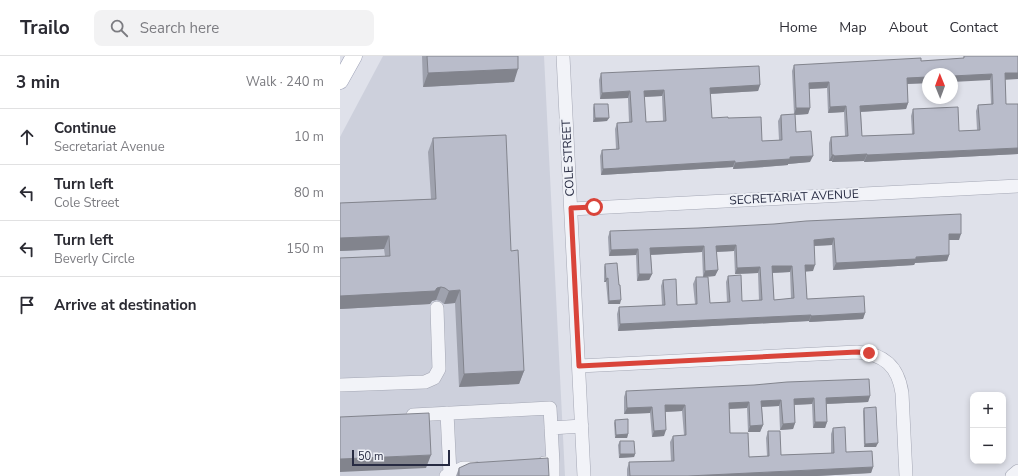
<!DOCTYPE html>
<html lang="en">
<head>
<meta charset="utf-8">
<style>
	body { margin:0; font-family:"Nunito Sans",sans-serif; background:#f2f2f3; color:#2b2b33 }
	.controls { position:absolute; right:12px; bottom:12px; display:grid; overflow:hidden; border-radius:8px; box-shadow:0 2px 6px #0003 }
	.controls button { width:36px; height:36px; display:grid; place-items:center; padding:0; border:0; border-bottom:1px solid #e1e1e2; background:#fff; color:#2b2b33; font:20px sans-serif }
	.compass { position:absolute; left:582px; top:12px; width:36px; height:36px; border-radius:50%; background:#fff; box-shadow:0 2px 6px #0003; rotate:359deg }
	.scale { position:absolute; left:12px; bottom:10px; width:98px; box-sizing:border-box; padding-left:4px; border:2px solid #272b42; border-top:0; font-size:11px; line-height:14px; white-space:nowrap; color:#272b42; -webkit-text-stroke:3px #eff1f7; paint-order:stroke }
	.stop { position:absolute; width:12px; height:12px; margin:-9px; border:3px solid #d9443a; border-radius:50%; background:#fff }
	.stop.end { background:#d9443a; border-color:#fff; box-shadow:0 1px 4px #0008 }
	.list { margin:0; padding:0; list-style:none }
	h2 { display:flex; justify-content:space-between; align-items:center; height:52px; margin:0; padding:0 16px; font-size:17px }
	h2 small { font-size:13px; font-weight:400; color:#7c7c81 }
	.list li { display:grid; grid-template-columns:26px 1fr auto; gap:12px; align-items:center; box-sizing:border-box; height:56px; padding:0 16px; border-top:1px solid #e1e1e2 }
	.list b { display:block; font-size:15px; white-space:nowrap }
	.list p { margin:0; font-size:13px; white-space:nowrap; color:#7c7c81 }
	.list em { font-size:13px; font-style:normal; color:#7c7c81 }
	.icon { flex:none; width:22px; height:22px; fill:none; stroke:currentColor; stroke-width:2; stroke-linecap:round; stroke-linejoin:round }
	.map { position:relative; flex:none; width:678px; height:420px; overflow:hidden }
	header { display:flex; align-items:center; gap:24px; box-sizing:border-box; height:56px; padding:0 20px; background:#fff; border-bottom:1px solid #e1e1e2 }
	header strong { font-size:19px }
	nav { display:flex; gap:22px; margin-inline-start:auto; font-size:14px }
	.search { width:280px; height:36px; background:#f2f2f3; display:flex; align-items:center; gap:10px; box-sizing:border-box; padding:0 14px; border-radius:8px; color:#7c7c81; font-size:15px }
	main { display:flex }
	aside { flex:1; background:#fff }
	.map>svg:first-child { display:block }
	.built { fill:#cdd0dc }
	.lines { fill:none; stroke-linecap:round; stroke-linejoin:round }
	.minor-casing { stroke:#a4a7b4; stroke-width:14 }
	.major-casing { stroke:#9ea2b7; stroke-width:17 }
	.minor { stroke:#f2f3f8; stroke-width:13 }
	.major { stroke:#fff; stroke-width:16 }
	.wall { fill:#9fa2ae; fill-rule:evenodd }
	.shaded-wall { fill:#82848d }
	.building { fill:#b9bcca; stroke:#82848d; fill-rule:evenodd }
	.route { stroke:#d9443a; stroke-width:5 }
	.labels { text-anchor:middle; stroke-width:4; stroke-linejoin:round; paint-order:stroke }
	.street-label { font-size:12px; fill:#272b42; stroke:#eff1f7 }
</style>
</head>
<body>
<header>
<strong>Trailo</strong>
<div class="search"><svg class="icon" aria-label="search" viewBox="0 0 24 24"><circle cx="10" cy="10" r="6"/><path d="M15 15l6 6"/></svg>Search here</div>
<nav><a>Home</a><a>Map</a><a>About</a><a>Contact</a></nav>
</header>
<main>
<aside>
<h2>3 min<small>Walk · 240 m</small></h2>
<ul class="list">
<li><svg class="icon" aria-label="ahead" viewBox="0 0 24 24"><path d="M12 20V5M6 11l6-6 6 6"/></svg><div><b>Continue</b><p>Secretariat Avenue</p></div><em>10 m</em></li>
<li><svg class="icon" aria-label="left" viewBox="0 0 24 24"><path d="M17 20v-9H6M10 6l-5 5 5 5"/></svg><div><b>Turn left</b><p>Cole Street</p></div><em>80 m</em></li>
<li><svg class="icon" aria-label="left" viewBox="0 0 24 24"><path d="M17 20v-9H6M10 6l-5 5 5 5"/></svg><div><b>Turn left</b><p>Beverly Circle</p></div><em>150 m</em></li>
<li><svg class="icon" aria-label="arrive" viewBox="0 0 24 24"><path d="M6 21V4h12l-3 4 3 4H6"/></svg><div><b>Arrive at destination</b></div></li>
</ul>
</aside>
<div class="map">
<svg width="678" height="420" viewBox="0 0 678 420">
	<rect width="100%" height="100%" fill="#dfe1ea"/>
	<!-- built -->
	<path class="built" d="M43 0H204L225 420H0V81Z"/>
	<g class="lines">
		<!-- minor casing -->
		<g class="minor-casing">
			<path id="minor" d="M223 0 244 420
				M231 153 678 130
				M239 310 517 296C544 298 558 310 562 337L566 420
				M0 329 85 326 94 322 99 313 97 252
				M107 357 110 418
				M73 359 210 352 213 407
				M211 372 242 370
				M204 407H213V420
				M106 420 123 412H135
				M672 420 678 415"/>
		</g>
		<!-- major casing -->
		<g class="major-casing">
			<path id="major" d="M0 25 14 0"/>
		</g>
		<!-- minor -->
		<use href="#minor" class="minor"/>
		<!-- major -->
		<use href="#major" class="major"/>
	</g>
	<!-- wall -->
	<path class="wall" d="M82 0H178L174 26 83 31Z
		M624 0H678V23H665L666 48H678V98L524 106V105L492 106V105H489V87L491 81 505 80 504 56 488 57 487 32 469 33 470 52 468 58 455 59 456 76 470 106 448 108V109L415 112 393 113V111L261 119 260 100 262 94 276 93 275 73 277 67 289 66 288 42 260 43 259 24 261 17 420 29 418 35 370 38 372 62H388L422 85 439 84 438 65 441 59 454 58 452 15 454 9 581 5 623 3ZM588 18 650 24 651 48 638 49 636 55 637 74 619 75 573 53 571 60 572 78 522 80 521 56 566 53 568 47 567 28 588 27ZM322 40 323 65 306 66 304 41Z
		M254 48 267 65 253 66V52Z
		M93 82 171 195 184 315 179 328 119 331 115 247 104 248 100 245 96 244 92 245 90 248 0 253V202L45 200 44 193 0 195V147L91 143 88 96Z
		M270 175 619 184H609V199L607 205 575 207 574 209 493 214 492 189 474 190 473 215H465L467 243 525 257 523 263 469 266V265L278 275 277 258 279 251 322 249 321 230 323 224 337 249 355 248 353 228 356 221 370 247 387 246 386 226 388 220 402 245H419L418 217 395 218 394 195 376 196 378 214 375 220 363 221 362 196 311 199 312 218 309 224 297 225 296 199 269 200 268 181ZM450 216 451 243 434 244 432 217Z
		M265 208 280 248H268L266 226H264V211Z
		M286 335 530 340 528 346 487 348V366L485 372H473L472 348 454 349 455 367 453 373 440 374 439 350 422 351 423 369 420 376H408L407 352 389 353 390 377 409 401 427 400 426 382 428 375 441 399 491 397V378L493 372 506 396 533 411 531 417 477 420H287V413L289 406 331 405 330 386 333 380 344 379 342 355 325 356 324 380 312 381 310 357 284 358V341Z
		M524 352 536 391H524L523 355Z
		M275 364 288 378 287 382H275L274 367Z
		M280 385 295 398 294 401 279 402 278 389Z
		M119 412 209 420H116Z"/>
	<!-- shaded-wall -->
	<path class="shaded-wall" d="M178 13 174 26 83 31 88 17Z
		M665 17H678V23L662 24Z
		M652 18 650 24 612 26V20Z
		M588 21V27L565 28 567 22Z
		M489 26 487 32 467 33 469 27Z
		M420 29 418 35 368 38 370 32Z
		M324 34 322 40 302 41 304 35Z
		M290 35 288 42 260 43 262 37Z
		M568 47 566 53 518 56 520 50Z
		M506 50 504 56 488 57 490 51Z
		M456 52H470L468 58 454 59Z
		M255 62H269L267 65 253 66Z
		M678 92V98L524 106 527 99Z
		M527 98 524 105 492 106 494 100Z
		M492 99H494L492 105H489Z
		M473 100 470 106 448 108V109L393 113 395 107 450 101Z
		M395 105 393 111 261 119 263 113Z
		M609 178H621L619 184H606Z
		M49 180 44 193 0 195V182Z
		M494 182 492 189 472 190 474 184Z
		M396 189 394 195 374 196 376 190Z
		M364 190 362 196 308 199 310 192Z
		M298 193 296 199 269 200 271 194Z
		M609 199 607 205 575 207 574 209 493 214 496 207Z
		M465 209H475L473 215 462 216Z
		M432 210H452L450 216 430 217Z
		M420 211 418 217 395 218 397 212Z
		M378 214 375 220 363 221 365 215Z
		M299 218H312L309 224 297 225Z
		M268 222 266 226H264L266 223Z
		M101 231 96 244 92 245 90 248 0 253V240Z
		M120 234 115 247 104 248 109 235Z
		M281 244 280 248H268L269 245Z
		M525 257 523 263 469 266 471 260Z
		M471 259 469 265 278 275 280 268Z
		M184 315 179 328 119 331 124 318Z
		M530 340 528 346 484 348 486 342Z
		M474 342 472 348 451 349 454 343Z
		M441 344 439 350 419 351 421 345Z
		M409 346 407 352 386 353 389 347Z
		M325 349H345L342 355 323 356Z
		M312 351 310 357 284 358 287 352Z
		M475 366H487L485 372H473Z
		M455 367 453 373 440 374 443 368Z
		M423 369 420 376H408L410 370Z
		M326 374 324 380 312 381 314 375Z
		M288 378 287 382H275L276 379Z
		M538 387 536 391H524L525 388Z
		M280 398H295L294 401 279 402Z
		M91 399 86 412 0 416V403Z
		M533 411 531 417 477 420H348Z"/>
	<!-- building -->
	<path class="building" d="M87 0H178V13L88 17Z
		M624 0H678V17H665L666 48H678V92L527 99V98L494 100V99H492L491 81 508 80 506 50 490 51 489 26 469 27 470 52H456L454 9 581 2V5L624 2ZM588 18H612V22V20L652 18 653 48 638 49 640 74 619 75 618 51 573 53 574 78 522 80 520 50 568 47 567 22 588 21Z
		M419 10 420 29 370 32 372 62 388 61V62L421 61 422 85 442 84 441 59 455 58 456 76 471 75 473 100 450 101V103L417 105 395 107V105L263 113 262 94 279 93 277 67 292 66 290 35 262 37 261 17ZM324 34 326 65 306 66 304 35Z
		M254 48H268L269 62H255Z
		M166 79 171 195 178 194 184 315 124 318 120 234 109 235 105 232 101 231 97 232 95 235 0 240V202L50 200 49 180 0 182V147L96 143 93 82Z
		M621 158V178H609V199L576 201V203L496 207 494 182 474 184 475 209H465L467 243 524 240 525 257 471 260V259L280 268 279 251 325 249 323 224 336 223 337 249 357 248 356 221H368L370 247 390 246 388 220 401 219 402 245 422 244 420 211 397 212 396 189 376 190 378 214 365 215 364 190 310 192 312 218H299L298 193 271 194 270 175 358 172 434 168 466 165ZM432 210H452L454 242 434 244Z
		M277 207 279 229H280L281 244 269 245 268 222 266 223 265 208Z
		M529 323 530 340 486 342 487 366H475L474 342 454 343 455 367 443 368 441 344 421 345 423 369 410 370 409 346 389 347 390 377H408L409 401 429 400 428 375H440L441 399 494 397 493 372 505 371 506 396 532 395 533 411 348 420H290L289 406 334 405 333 380 346 379 345 349H325L326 374 314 375 312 351 287 352 286 335 414 329 447 326Z
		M536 351 538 387 525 388 524 352Z
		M89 357 91 399 0 403V361Z
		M288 363V378L276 379 275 364Z
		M280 385H294L295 398H280Z
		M208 402 209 420H119V412L130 407Z"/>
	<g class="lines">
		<!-- route -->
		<path class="route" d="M254 151 231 152 239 310 517 296 529 297"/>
	</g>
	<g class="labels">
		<!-- street labels -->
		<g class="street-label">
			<text transform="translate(228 102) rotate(-93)" y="4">COLE STREET</text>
			<text transform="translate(454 141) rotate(-3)" y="4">SECRETARIAT AVENUE</text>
		</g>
	</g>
</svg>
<div class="controls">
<button>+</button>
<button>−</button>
</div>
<svg class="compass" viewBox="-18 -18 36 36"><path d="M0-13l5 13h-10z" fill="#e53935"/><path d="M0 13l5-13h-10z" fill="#7c7c81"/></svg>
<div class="scale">50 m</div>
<div class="stop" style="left:254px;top:151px"></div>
<div class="stop end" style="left:529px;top:297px"></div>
</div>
</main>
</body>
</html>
